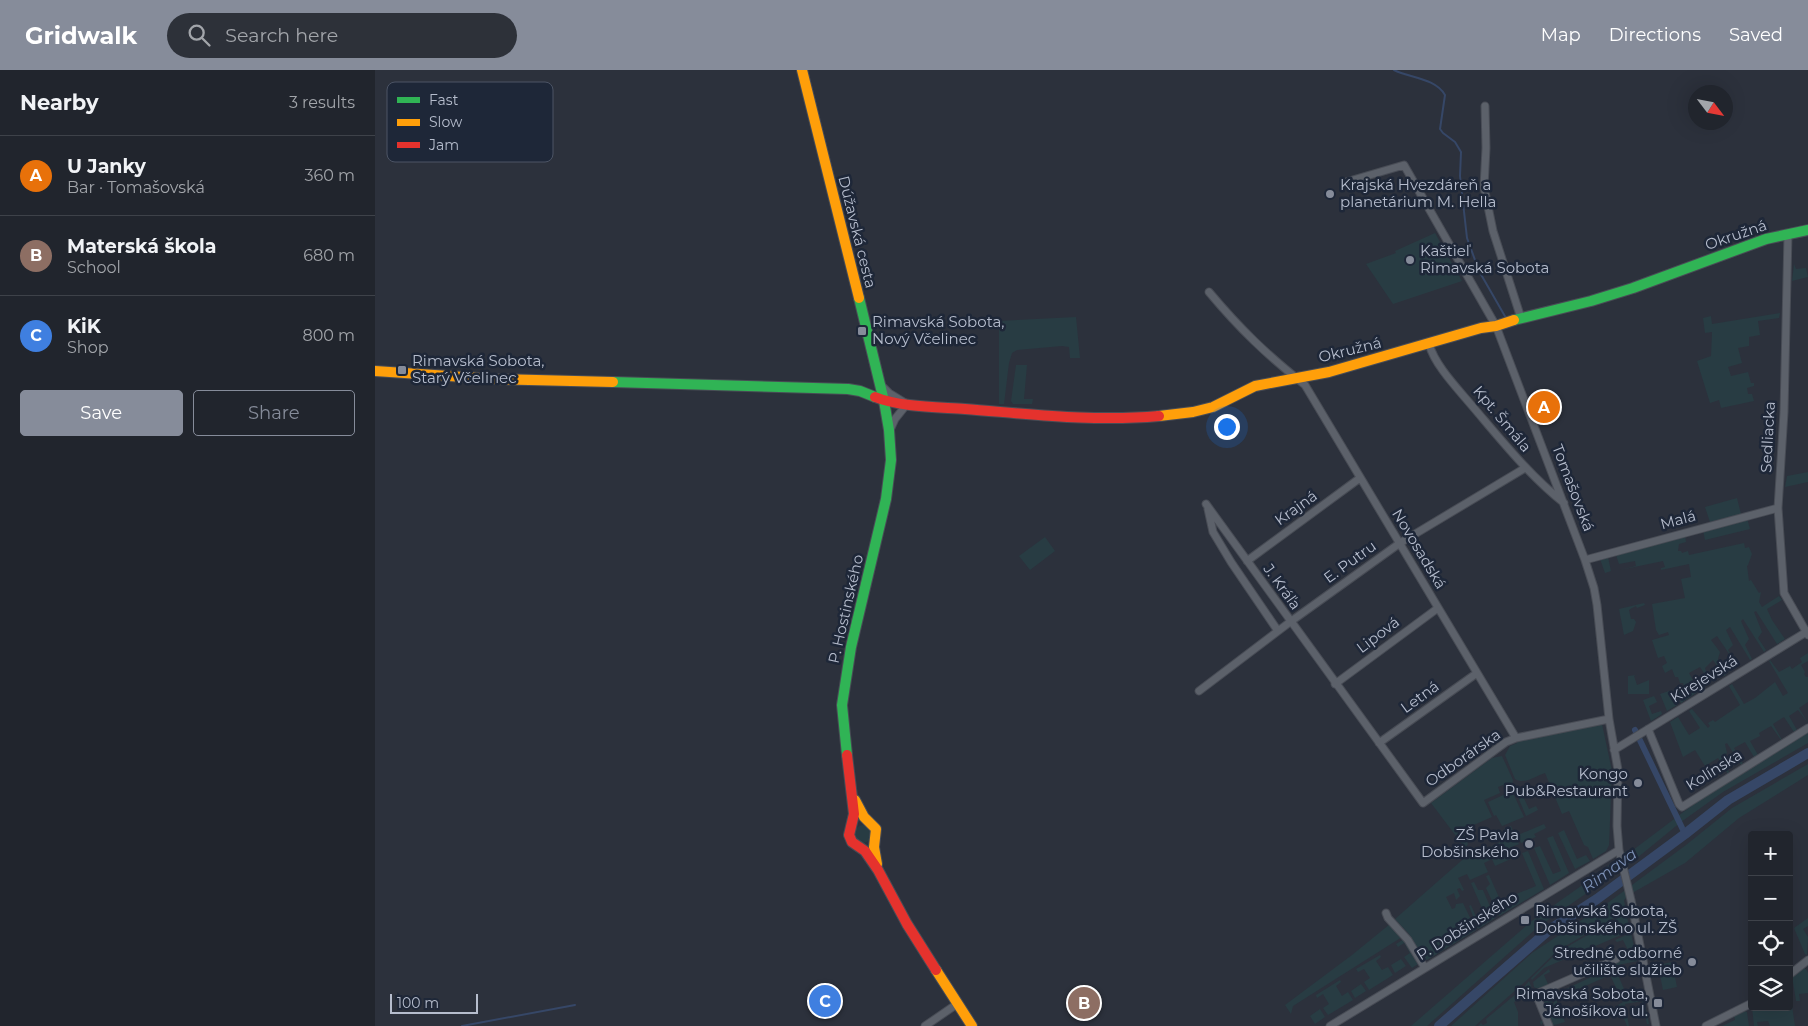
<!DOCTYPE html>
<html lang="en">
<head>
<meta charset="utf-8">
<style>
	body { margin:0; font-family:Montserrat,sans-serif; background:#2d3139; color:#f1f3f6 }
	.controls { position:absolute; right:15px; bottom:15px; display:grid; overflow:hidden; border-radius:5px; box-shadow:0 5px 20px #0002 }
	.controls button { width:45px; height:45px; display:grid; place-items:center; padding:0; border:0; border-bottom:1px solid #3e4249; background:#21252d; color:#f1f3f6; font:25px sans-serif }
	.compass { position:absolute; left:1313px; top:15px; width:45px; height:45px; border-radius:50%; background:#21252d; box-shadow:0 5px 20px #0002; rotate:122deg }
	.scale { position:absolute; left:15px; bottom:12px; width:88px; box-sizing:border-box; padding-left:5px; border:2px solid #b6bdcd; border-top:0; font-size:14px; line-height:18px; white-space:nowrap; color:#b6bdcd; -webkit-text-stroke:4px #1e2738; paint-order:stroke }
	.you { position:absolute; left:851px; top:356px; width:18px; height:18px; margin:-12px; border:4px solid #fff; border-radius:50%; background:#1a73e8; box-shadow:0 0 0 8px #1a73e833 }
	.badge { display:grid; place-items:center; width:32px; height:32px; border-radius:50%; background:#868c9a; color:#fff; font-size:16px; font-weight:700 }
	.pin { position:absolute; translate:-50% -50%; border:2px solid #fff; box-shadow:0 1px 5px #0006 }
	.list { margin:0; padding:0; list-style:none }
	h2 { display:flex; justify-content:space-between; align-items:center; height:65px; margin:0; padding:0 20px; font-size:21px }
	h2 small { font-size:16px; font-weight:400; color:#a2a5aa }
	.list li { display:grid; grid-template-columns:32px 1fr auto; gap:15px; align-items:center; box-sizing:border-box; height:80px; padding:0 20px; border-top:1px solid #3e4249 }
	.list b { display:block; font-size:19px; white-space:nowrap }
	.list p { margin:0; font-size:16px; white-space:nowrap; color:#a2a5aa }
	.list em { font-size:16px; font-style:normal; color:#a2a5aa }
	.actions { display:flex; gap:10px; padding:15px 20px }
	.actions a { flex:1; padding:11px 0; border:1px solid #868c9a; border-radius:5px; text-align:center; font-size:18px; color:#868c9a }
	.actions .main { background:#868c9a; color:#fff }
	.icon { flex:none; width:28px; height:28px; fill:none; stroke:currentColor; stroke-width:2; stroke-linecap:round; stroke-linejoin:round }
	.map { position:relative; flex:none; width:1433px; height:956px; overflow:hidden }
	header { display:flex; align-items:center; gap:30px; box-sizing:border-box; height:70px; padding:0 25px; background:#868c9a; color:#fff }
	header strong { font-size:24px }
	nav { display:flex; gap:28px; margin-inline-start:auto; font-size:18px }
	.search { width:350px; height:45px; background:#2d3139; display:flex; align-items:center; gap:12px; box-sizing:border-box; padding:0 18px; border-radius:28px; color:#a2a5aa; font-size:19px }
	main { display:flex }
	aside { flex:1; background:#21252d }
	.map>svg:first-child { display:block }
	.green { fill:#283c43 }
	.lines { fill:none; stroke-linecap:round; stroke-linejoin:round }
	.stream { stroke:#364767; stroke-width:2 }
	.canal { stroke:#364767; stroke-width:6 }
	.river { stroke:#364767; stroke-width:10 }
	.street-casing { stroke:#484c55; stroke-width:9 }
	.fast-casing { stroke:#484c55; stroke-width:12 }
	.slow-casing { stroke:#484c55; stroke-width:12 }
	.jam-casing { stroke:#484c55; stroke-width:12 }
	.street { stroke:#5c616a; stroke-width:7 }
	.fast { stroke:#30b455; stroke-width:10 }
	.slow { stroke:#ff9f0a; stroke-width:10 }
	.jam { stroke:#e5322d; stroke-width:10 }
	.poi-dot { fill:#868c9a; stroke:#1e2738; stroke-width:2 }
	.labels { text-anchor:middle; stroke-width:5; stroke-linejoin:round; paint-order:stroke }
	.poi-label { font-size:15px; fill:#b6bdcd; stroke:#1e2738; text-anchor:start }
	.street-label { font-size:15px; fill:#b6bdcd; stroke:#1e2738 }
	.water-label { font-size:16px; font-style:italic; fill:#7c90b5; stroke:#1e2738 }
	.key { fill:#1e2738; stroke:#4c5465; stroke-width:1 }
	.key-label { font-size:14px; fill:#b6bdcd }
</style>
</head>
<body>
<header>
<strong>Gridwalk</strong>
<div class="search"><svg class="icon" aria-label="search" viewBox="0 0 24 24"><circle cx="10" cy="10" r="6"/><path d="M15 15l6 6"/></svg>Search here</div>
<nav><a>Map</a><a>Directions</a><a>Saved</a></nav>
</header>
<main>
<aside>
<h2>Nearby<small>3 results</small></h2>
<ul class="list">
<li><span class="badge" style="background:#e8710a">A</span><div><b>U Janky</b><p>Bar · Tomašovská</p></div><em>360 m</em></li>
<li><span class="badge" style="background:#8d6e63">B</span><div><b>Materská škola</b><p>School</p></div><em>680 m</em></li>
<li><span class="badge" style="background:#3f7fe0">C</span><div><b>KiK</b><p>Shop</p></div><em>800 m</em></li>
</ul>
<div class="actions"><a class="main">Save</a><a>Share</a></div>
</aside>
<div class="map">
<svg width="1433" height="956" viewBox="0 0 1433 956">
	<rect width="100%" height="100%" fill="#2c313c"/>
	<!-- green -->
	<path class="green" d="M1060 163 1087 211 1018 234 991 194 1021 183 1020 181Z
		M1419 194 1421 199 1431 198 1433 207 1417 211Z
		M1405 243 1404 248 1383 251 1385 265 1374 267V276L1363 278 1367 293 1353 297 1356 306 1373 302 1376 313H1379V316L1372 318 1373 324H1377L1379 331 1346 338 1344 330 1335 333 1322 291 1336 286 1337 262 1330 263 1328 248 1336 246 1337 254Z
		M701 247 705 288H695L694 277 687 276 642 280 637 283 634 293 629 334H624V251Z
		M641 295H652L649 329H658L657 334H638L636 331Z
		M1433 402V412L1410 417 1412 406Z
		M1362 428 1366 444 1335 452 1330 437Z
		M1372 448 1375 459 1330 470 1328 460Z
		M1310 465 1311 472 1304 474 1303 481H1306L1307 483 1313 481 1314 485 1369 473 1370 478 1374 477 1377 484 1373 495 1372 496 1374 511 1376 510 1384 523 1386 522 1384 532 1387 537 1404 526 1407 530 1392 539 1397 550 1410 569 1402 574 1381 541 1379 542 1387 562 1383 568 1391 580 1389 582 1368 549 1366 551 1374 569 1370 575 1377 589 1375 590 1355 557 1351 560 1358 575 1353 580 1363 597 1342 566 1336 570 1345 582 1343 589 1351 605 1349 606 1338 590 1330 598 1334 611 1325 597 1314 603 1324 621 1306 633 1302 623 1310 620 1308 613H1305L1303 607H1300L1297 599 1290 603 1287 596 1292 593 1289 586 1283 588 1277 570 1294 565 1293 562 1284 565 1281 560 1277 534 1310 528 1306 509 1316 507 1314 494 1286 500V498L1290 497 1288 491 1245 500 1261 496 1260 491 1244 494 1241 485Z
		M670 467 680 481 655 500 644 486Z
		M1233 487 1236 501 1230 503 1225 489Z
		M1269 533 1270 535 1262 538 1261 536 1257 538 1254 540 1256 549H1259L1261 552 1258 561 1249 565 1244 539Z
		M1433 583V591L1426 595 1430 602 1429 604 1431 607H1433V632L1424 638 1433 653 1423 640 1414 646 1422 660 1419 662 1409 647 1398 654 1407 670H1406L1396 656 1384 663 1385 666 1375 671 1383 685 1379 687 1370 672 1359 678 1368 694 1366 695 1352 673 1350 674 1352 683 1347 687 1354 702 1353 704 1343 688 1330 696 1320 680 1308 687 1295 652 1303 647 1314 665 1325 658 1314 641 1317 639 1333 658 1335 656 1333 653 1338 650 1340 652 1365 635 1354 616 1357 614 1369 634 1380 628 1400 612 1408 626 1413 623 1394 591 1395 590 1404 602 1415 596 1417 599 1427 592 1425 588Z
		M1261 605 1259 606 1262 615 1274 610V624H1253V606Z
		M1294 621 1302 635 1292 641 1285 624Z
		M1279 626 1282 632 1274 636 1277 644 1286 641 1287 644 1276 651 1268 630Z
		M1227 654 1237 701 1234 775 1231 781 1218 789 1213 777 1209 775 1194 741 1187 744 1170 703C1160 706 1150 715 1140 709L1130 685 1135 676 1142 673V670Z
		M1433 662V673L1348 722 1306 752 1262 788 1163 857 1052 956H1036L1158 850 1223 804 1250 782 1258 780 1343 716Z
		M1127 686 1138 710 1137 715 1130 720 1128 715 1123 717 1125 723 1109 730 1117 747 1087 760 1093 774 1090 778 1056 733 1117 688Z
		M1433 694V705L1364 748 1310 793 1259 822 1249 830 1251 841 1182 881 1152 910 1100 956H1076L1157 883 1234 832 1311 775 1357 738Z
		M1144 718 1154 739 1161 736 1163 740 1151 746 1140 720Z
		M1137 721 1149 747 1127 756 1121 745 1119 746 1113 732Z
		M1169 754 1171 758 1159 764 1161 767 1146 773 1143 765Z
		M479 764a9 9 0 1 1 18 0a9 9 0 1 1-18 0Z
		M1136 756 1144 774 1134 778 1138 788 1120 796 1117 789 1109 793 1113 802 1095 810 1092 804 1083 808 1089 820 1087 821 1085 818 1082 819 1085 826 1081 830 1079 823 1071 827 1077 839 1080 838 1081 834 1088 833 1101 860 1052 890 1049 889 1034 864 1020 849 1094 784 1092 781H1096L1098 785 1132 769 1128 760Z
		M1189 760 1202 789 1211 785 1215 791 1200 799 1183 763Z
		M1178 766 1194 803 1175 815 1159 778 1165 776 1178 804 1186 801 1172 768Z
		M1153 781 1169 819 1124 846 1111 818 1115 814 1111 806 1114 805 1127 834 1135 830 1134 827 1161 816 1147 783Z
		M1099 812 1103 820H1108L1120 848 1103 859 1094 836 1096 835 1102 849 1110 845 1096 813Z
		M1251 843 1255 860 1253 862 1169 898 1157 910 1156 908 1183 882Z
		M1433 848V856L1428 859 1433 867 1432 885 1430 884 1419 858Z
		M1015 854 1027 867 918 936 916 944 910 935 977 885Z
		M1256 863 1262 891 1239 896 1250 921 1253 922 1267 920 1274 954H1272L1267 931 1250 934 1254 956H1252L1243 935 1248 932 1235 905 1181 929 1190 952 1176 956 1173 949 1182 923 1223 904 1224 906 1231 903 1229 897 1243 889 1248 888 1246 883 1253 880 1248 870 1242 872 1240 870Z
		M1029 869 1043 894 1037 898 1029 887 1035 883 1029 873 1023 877 1021 874Z
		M1005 885 1006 887 1001 891 1007 900 1013 897 1018 905 994 920 989 912 995 908 989 899 983 902 981 899Z
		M1026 889 1031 896 1020 903 1016 895Z
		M1297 892 1302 917 1288 920 1283 895Z
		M1426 898 1431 899 1433 903V923L1424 924 1425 931H1421L1417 906Z
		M1174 899 1175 902 1169 905 1173 914 1180 912V913C1173 916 1166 921 1159 917L1158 912Z
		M965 910 966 912 961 916 967 926 973 922 978 930 953 945 948 938 954 934 948 924 942 928 941 925Z
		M1154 911 1170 951 1166 955 1165 952 1168 949 1158 924 1139 932 1143 942V956H1103L1106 953 1108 955 1112 953 1111 949 1147 919Z
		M986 914 991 921 980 928 976 921Z
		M1414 916 1420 956H1395L1393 951 1382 952 1383 956H1379L1377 937H1414Z
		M1179 918 1181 922 1172 947 1166 927 1169 923Z
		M945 939 950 947 940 954 935 946Z
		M1370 941 1372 942 1374 956H1347L1360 950 1359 946Z"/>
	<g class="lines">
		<!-- stream -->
		<path class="stream" d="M1019 0C1035 8 1060 8 1070 25L1065 59 1068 63 1080 72 1086 82 1085 106 1092 168 1104 201 1131 248
			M87 956 200 935"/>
		<!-- canal -->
		<path class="canal" d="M1260 660 1310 764"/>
		<!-- river -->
		<path class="river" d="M1064 956 1174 860 1222 829 1310 764 1353 730 1433 683"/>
		<!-- street casing -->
		<g class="street-casing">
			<path id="street" d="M1110 36 1111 78 1109 117 1118 161 1146 248
				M971 112 1029 95 1121 256 1210 490 1219 518 1222 535 1234 649 1243 700 1242 756 1244 780 1256 830 1281 956
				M1413 164 1409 342 1403 438 1409 523 1433 565
				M834 222C865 259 892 285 930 315L1141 668
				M1054 274C1060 296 1084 320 1098 337 1127 371 1154 405 1189 433
				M506 315 514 323 532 334 520 349 515 360
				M831 434 1048 733 1131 672 1141 668 1234 649
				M833 439 838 462 856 492 903 561
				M1210 490 1403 438
				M872 491 985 408
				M960 614 1063 538
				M824 621 915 552 1025 473 1150 398
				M1273 659 1304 734 1307 737 1433 658
				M1004 673 1102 603
				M1239 680 1433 561
				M1011 843 1013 848 1033 870 1050 898
				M1414 905 1433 890
				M550 956 582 934
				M955 956 1244 780
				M1174 956 1161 924 1241 889
				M1331 956 1377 933"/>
		</g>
		<!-- fast casing -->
		<g class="fast-casing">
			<path id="fast" d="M1139 250 1216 231 1258 218 1391 169 1433 160
				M238 312 473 319 485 321 500 327
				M472 685 467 635 476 577 511 429 516 390 514 360 509 331 484 228"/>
		</g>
		<!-- slow casing -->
		<g class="slow-casing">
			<path id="slow" d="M427 0 484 228
				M0 301 118 309 238 312
				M784 346 818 342 838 337 880 316 954 302 1106 258 1121 256 1139 250
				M480 730 489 747 501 759 499 777 502 794
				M561 900 597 956"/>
		</g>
		<!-- jam casing -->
		<g class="jam-casing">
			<path id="jam" d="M500 327C524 337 564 337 590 339 655 344 719 352 784 346
				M472 685 479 744 474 765 477 772 490 781 503 800 532 854 561 900"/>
		</g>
		<!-- street -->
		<use href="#street" class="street"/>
		<!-- fast -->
		<use href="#fast" class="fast"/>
		<!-- slow -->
		<use href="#slow" class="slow"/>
		<!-- jam -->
		<use href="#jam" class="jam"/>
	</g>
	<!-- markers -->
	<g class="poi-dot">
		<circle cx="955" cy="124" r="5"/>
		<circle cx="1035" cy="190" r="5"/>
		<rect x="482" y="256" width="10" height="10" rx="2.5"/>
		<rect x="22" y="295" width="10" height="10" rx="2.5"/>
		<circle cx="1263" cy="713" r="5"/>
		<circle cx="1154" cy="774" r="5"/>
		<rect x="1145" y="845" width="10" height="10" rx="2.5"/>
		<circle cx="1317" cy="892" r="5"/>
		<rect x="1278" y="928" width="10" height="10" rx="2.5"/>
	</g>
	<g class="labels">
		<!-- poi labels -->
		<g class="poi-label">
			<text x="965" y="120">Krajská Hvezdáreň a<tspan x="965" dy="17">planetárium M. Hella</tspan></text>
			<text x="1045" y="186">Kaštieľ<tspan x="1045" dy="17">Rimavská Sobota</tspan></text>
			<text x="497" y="257">Rimavská Sobota,<tspan x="497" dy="17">Nový Včelinec</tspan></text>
			<text x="37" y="296">Rimavská Sobota,<tspan x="37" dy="17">Starý Včelinec</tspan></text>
			<text x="1253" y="709" text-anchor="end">Kongo<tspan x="1253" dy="17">Pub&amp;Restaurant</tspan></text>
			<text x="1144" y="770" text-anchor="end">ZŠ Pavla<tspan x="1144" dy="17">Dobšinského</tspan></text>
			<text x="1160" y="846">Rimavská Sobota,<tspan x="1160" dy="17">Dobšinského ul. ZŠ</tspan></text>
			<text x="1307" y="888" text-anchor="end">Stredné odborné<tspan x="1307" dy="17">učilište služieb</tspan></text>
			<text x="1273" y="929" text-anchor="end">Rimavská Sobota,<tspan x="1273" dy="17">Jánošíkova ul.</tspan></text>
		</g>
		<!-- street labels -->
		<g class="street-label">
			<text transform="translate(482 162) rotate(76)" y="5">Dúžavská cesta</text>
			<text transform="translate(1361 165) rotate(-19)" y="5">Okružná</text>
			<text transform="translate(975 280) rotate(-14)" y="5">Okružná</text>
			<text transform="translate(1127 349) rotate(50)" y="5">Kpt. Šmála</text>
			<text transform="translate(1393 367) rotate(-87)" y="5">Sedliacka</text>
			<text transform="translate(1198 418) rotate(69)" y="5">Tomašovská</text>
			<text transform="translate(921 438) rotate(-36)" y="5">Krajná</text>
			<text transform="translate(1303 450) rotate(-15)" y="5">Malá</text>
			<text transform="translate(1044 479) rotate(59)" y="5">Novosadská</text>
			<text transform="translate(975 492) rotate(-36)" y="5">E. Putru</text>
			<text transform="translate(907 517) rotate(54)" y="5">J. Kráľa</text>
			<text transform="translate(471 539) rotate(-77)" y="5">P. Hostinského</text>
			<text transform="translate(1003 565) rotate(-37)" y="5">Lipová</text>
			<text transform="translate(1329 609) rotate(-32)" y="5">Kirejevská</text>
			<text transform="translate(1045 627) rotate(-36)" y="5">Letná</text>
			<text transform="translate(1088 688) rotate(-35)" y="5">Odborárska</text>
			<text transform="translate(1339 700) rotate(-32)" y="5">Kolínska</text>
			<text transform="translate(1092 856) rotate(-32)" y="5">P. Dobšinského</text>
		</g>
		<!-- water labels -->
		<g class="water-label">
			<text transform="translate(1234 800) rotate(-36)" y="6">Rimava</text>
		</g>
	</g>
	<!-- legend -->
	<rect x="12" y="12" width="166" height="80" rx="8" class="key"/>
	<rect x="22" y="27" width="23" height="6" fill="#30b455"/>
	<rect x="22" y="49" width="23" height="7" fill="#ff9f0a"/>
	<rect x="22" y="72" width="23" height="6" fill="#e5322d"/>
	<g class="key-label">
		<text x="54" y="35">Fast</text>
		<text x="54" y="57">Slow</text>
		<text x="54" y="80">Jam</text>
	</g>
</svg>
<div class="controls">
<button>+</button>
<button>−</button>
<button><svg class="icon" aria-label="locate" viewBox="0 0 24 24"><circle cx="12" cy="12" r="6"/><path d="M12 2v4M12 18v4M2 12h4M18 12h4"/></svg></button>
<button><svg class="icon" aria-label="layers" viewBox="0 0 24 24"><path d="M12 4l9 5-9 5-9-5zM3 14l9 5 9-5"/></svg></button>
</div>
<svg class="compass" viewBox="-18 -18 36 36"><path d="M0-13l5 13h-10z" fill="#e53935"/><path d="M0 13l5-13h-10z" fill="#a2a5aa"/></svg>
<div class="scale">100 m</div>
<div class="you"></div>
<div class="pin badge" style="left:1169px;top:337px;background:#e8710a">A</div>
<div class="pin badge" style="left:709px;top:933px;background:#8d6e63">B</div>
<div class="pin badge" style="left:450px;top:931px;background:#3f7fe0">C</div>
</div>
</main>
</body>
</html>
